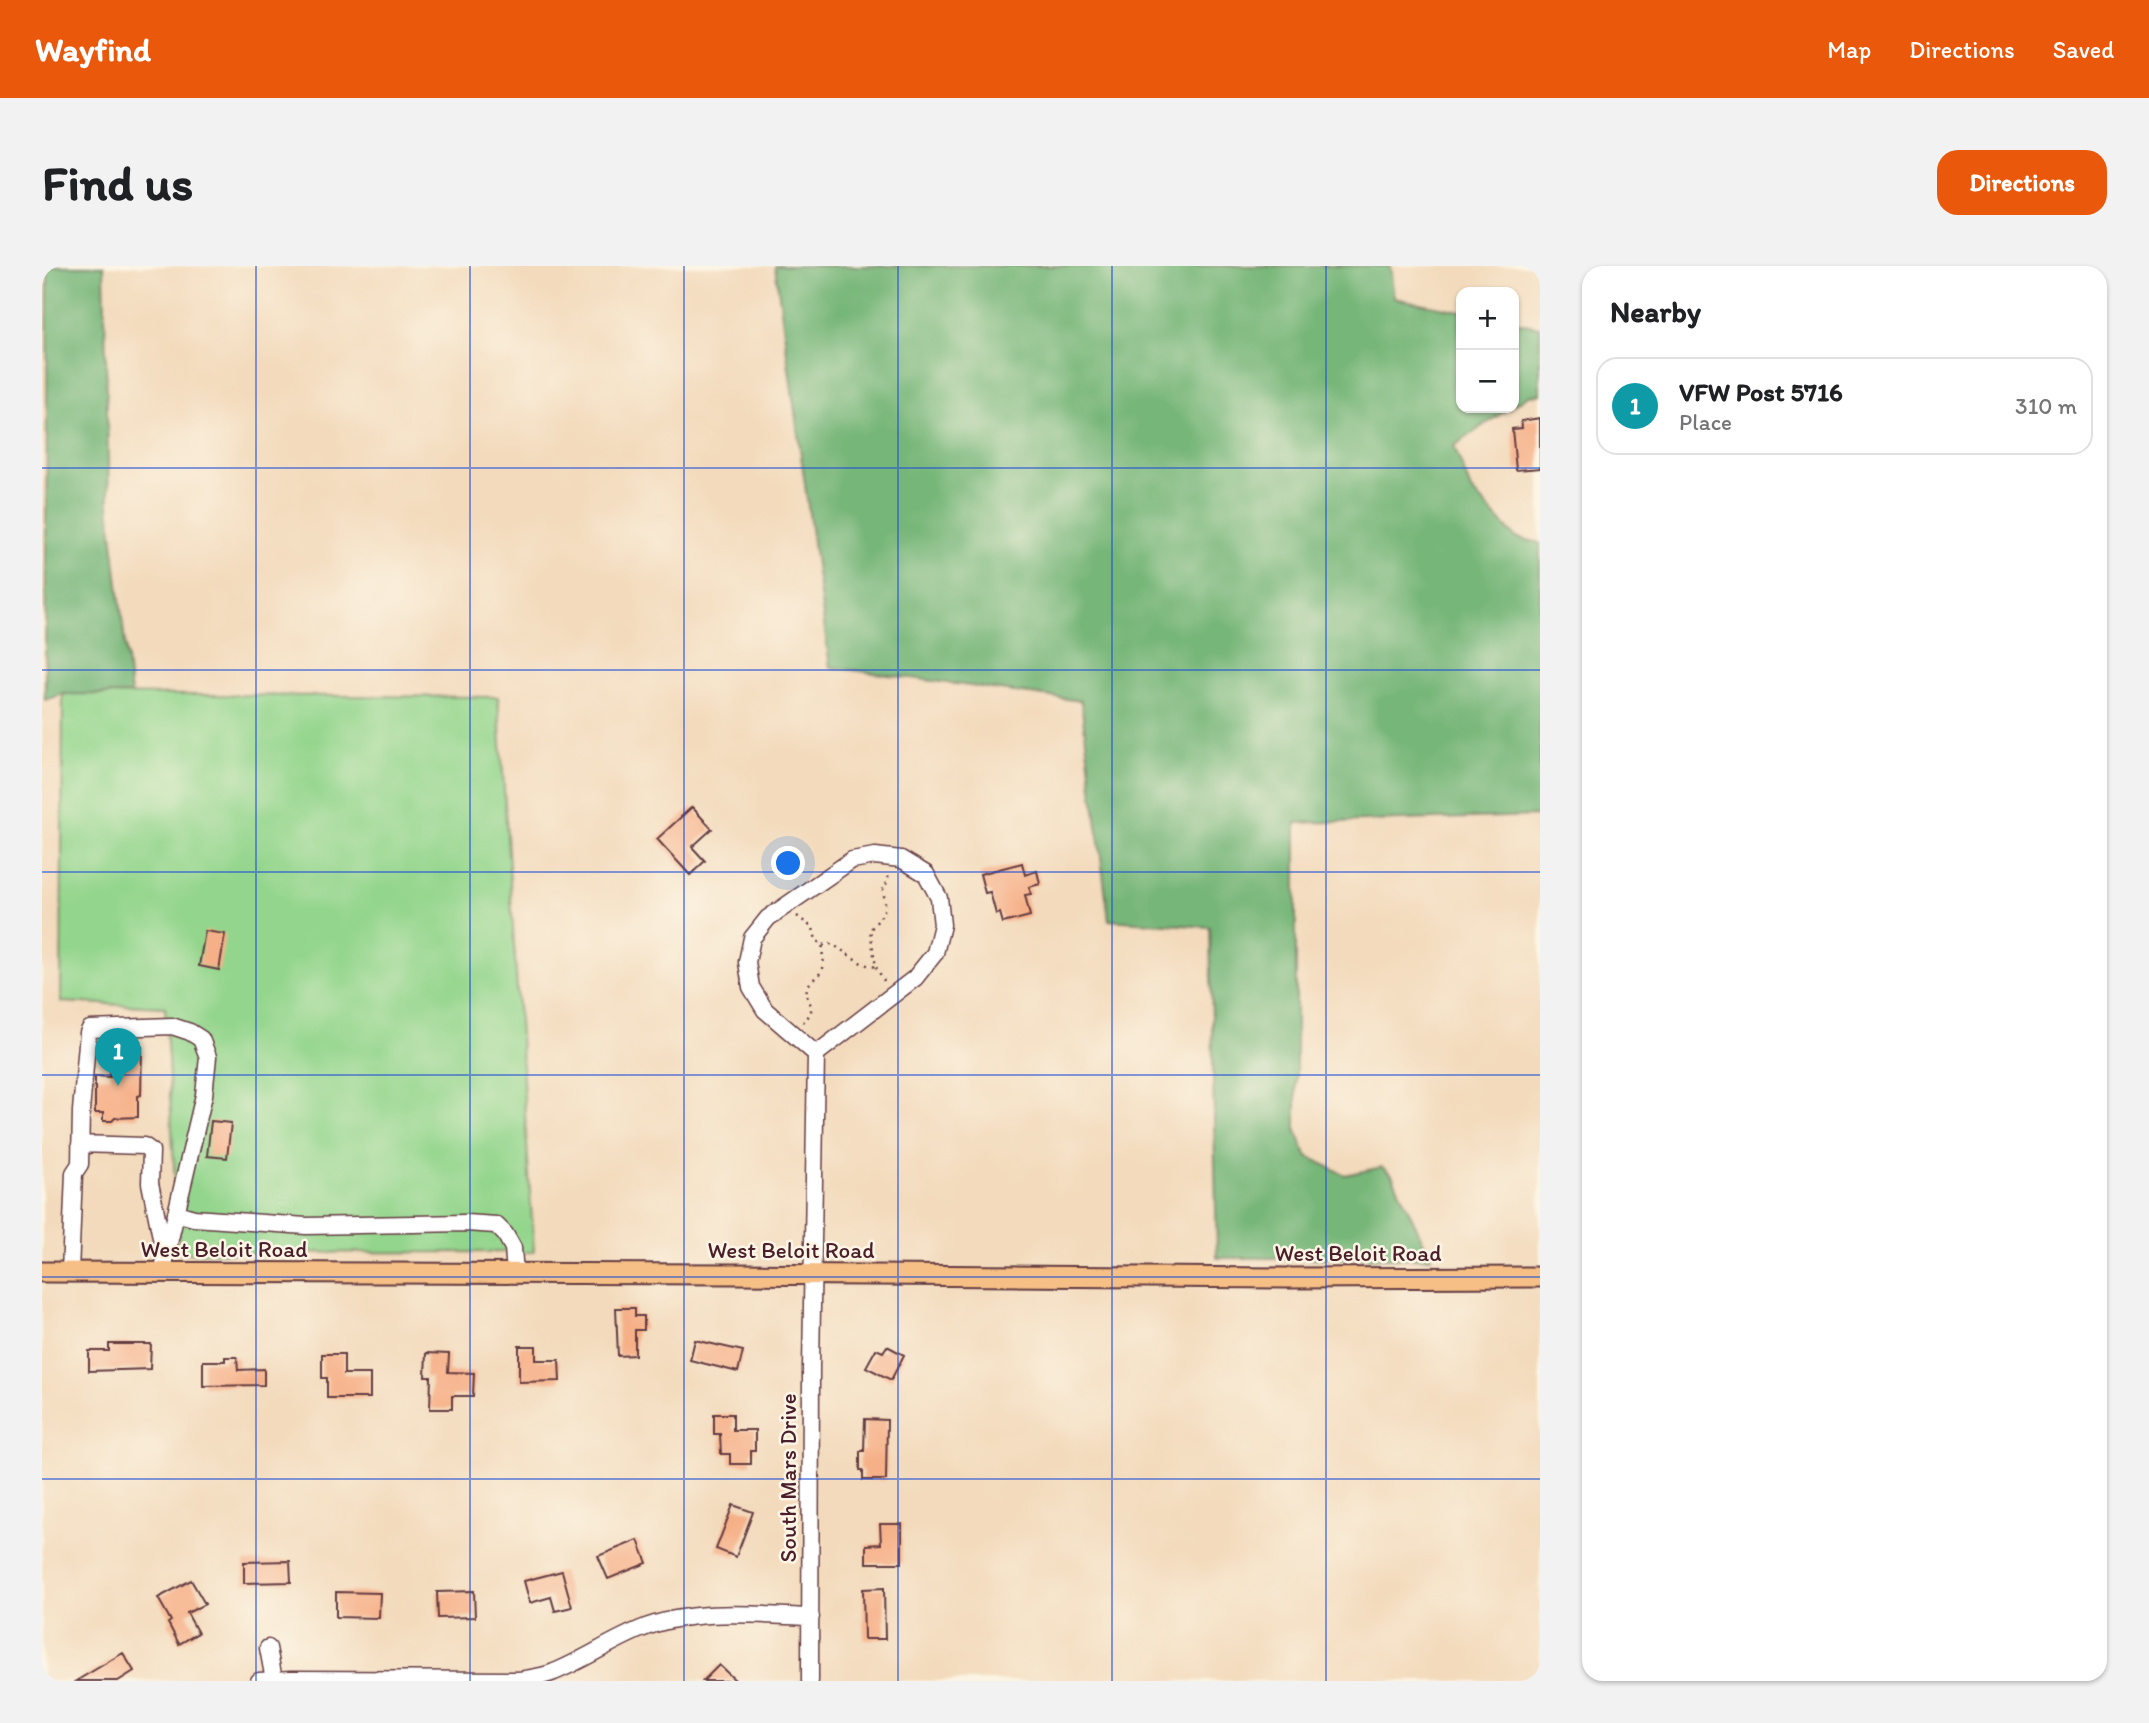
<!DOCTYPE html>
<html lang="en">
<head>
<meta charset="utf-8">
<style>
	body { margin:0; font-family:Itim,sans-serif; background:#f2f2f2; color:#202124 }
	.controls { position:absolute; right:21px; top:21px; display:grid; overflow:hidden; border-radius:14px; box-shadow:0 2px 5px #0004 }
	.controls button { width:63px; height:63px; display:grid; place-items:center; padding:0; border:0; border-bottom:2px solid #e0e0e0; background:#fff; color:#202124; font:35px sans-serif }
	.you { position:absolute; left:747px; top:598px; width:24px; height:24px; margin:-18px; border:5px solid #fff; border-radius:50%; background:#1a73e8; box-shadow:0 0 0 10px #1a73e833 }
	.badge { display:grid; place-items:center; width:46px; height:46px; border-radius:50%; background:#ea580c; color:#fff; font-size:23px; font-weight:700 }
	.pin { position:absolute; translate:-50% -58px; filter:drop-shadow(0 2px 4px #0008) }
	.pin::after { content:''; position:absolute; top:37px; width:24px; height:21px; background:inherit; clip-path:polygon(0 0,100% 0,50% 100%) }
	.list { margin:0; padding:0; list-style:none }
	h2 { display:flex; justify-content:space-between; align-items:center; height:91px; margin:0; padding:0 28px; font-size:30px }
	h2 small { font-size:23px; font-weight:400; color:#757577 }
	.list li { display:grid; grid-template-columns:46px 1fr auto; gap:21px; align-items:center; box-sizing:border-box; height:98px; margin:0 14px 14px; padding:0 14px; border:2px solid #e0e0e0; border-radius:21px }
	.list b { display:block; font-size:26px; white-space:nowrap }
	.list p { margin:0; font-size:23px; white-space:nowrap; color:#757577 }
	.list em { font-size:23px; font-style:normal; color:#757577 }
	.map { position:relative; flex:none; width:1498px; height:1415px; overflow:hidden; border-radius:21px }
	header { display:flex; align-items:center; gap:42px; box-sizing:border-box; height:98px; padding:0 35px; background:#ea580c; color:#fff }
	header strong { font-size:33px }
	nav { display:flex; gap:38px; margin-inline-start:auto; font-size:24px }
	.intro { display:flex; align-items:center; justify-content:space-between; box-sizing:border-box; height:168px; padding:0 42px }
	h1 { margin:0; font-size:49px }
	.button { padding:18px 32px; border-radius:21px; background:#ea580c; color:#fff; font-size:24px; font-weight:700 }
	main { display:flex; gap:42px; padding:0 42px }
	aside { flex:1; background:#fff; border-radius:21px; box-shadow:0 2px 5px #0004 }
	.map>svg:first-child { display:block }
	.green { fill:#93d58c; stroke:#6e7a5c; stroke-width:2 }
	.forest { fill:#76b678; stroke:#606a52; stroke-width:2 }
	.building { fill:#f6b088 }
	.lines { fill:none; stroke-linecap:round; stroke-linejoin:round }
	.minor-casing { stroke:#633b41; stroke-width:19 }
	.major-casing { stroke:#633b41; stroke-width:23 }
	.path { stroke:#633b41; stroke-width:2.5; stroke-dasharray:2 5; stroke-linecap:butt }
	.minor { stroke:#fff; stroke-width:16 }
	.major { stroke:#f5bf86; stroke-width:19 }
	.grid { fill:none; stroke:#1d4ed8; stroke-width:2; stroke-opacity:0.55 }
	.labels { text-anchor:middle; stroke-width:5; stroke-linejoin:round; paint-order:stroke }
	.street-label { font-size:23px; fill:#4a1f2b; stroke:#fcf5e5 }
</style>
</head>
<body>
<header>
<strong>Wayfind</strong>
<nav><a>Map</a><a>Directions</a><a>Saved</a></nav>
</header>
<div class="intro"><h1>Find us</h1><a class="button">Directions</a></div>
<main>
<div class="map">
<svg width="1498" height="1415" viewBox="0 0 1498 1415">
	<rect width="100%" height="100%" fill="#fcf5e5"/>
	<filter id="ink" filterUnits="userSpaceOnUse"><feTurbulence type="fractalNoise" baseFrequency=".0143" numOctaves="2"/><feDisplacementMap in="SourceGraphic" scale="14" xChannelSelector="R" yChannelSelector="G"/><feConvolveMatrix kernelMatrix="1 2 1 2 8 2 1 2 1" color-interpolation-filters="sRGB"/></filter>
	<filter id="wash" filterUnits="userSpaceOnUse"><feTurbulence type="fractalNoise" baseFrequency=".00686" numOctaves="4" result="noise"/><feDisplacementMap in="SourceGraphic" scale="28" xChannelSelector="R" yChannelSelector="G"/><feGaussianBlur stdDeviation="1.57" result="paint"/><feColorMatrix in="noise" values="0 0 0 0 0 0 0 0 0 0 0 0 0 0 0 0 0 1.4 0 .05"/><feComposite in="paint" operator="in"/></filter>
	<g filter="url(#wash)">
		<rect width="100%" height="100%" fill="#f3dabc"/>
		<!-- green -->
		<path class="green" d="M21 428 456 431 492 986 137 987 123 741 19 736Z"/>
		<!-- forest -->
		<path class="forest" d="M6 0H62L67 241 89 428H22L3 434Z
			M733 0H1348L1352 32 1419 45V142H1467L1412 180 1429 224 1473 271 1498 277V550L1254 557V864L1265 890 1303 909 1340 901 1350 909 1389 992H1175L1168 661 1067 654 1039 435 788 401Z
			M1472 56 1498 61V128L1487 129 1472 139Z"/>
		<g id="blocks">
			<!-- building -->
			<path class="building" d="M1498 152V202L1474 204 1470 163 1480 162 1479 155Z
				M650 541 670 563 650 581 663 595 648 609 615 573Z
				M980 597 983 609 995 605 998 618 987 621 989 628 983 629 988 650 961 657 958 647 954 648 948 626 943 627 938 608Z
				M163 665 183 668 177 704 157 700Z
				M70 780 100 781 99 829 96 830V851L73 852 70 855H61V847H53V810L68 811Z
				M169 855 189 857 185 892 165 890Z
				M574 1042H593V1050H602V1064H593V1089L576 1090Z
				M653 1074 701 1085 696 1106 648 1094Z
				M67 1078H109L108 1103 47 1105V1085H67Z
				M477 1080H494V1094H517L518 1115 477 1116Z
				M845 1080 862 1089 849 1114 824 1101 834 1083 841 1086Z
				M384 1087 407 1088 406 1106 432 1107 431 1130H410V1143H388L389 1111H383Z
				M280 1088H302V1108H328V1132H285V1112H280Z
				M183 1091H195L196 1104 222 1103V1119L161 1120V1095H183Z
				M672 1148H691V1164H713V1185H709V1198H688V1188H679L678 1168H672Z
				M823 1153 845 1154 844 1214H821V1204H818V1185H822Z
				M691 1239 711 1246 694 1291 674 1283Z
				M838 1258H860V1297H824V1279L839 1278Z
				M596 1274 605 1297 566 1313 556 1290Z
				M248 1295 249 1316 202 1317V1296Z
				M520 1305 530 1341 513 1345 509 1331 488 1337 482 1315Z
				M149 1314 163 1338 145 1347 156 1367 137 1378 126 1357 129 1355 116 1332Z
				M842 1322 843 1373H822L821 1323Z
				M432 1325 433 1351 396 1352 395 1326Z
				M294 1326 338 1327 337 1352 294 1351Z
				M81 1387 92 1405 76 1415H34Z
				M677 1399 694 1415H661Z"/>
		</g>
	</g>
	<g filter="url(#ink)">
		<use href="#blocks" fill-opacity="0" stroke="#633b41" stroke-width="2"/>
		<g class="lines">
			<!-- minor casing -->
			<g class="minor-casing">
				<path id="minor" d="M833 590 859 593 884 608 897 632 900 659 893 687 873 712 774 788 723 744 709 721 705 696 710 672 726 652 810 594Z
					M38 878 102 880 109 885 108 917 122 986
					M134 947 152 952 264 960 424 957 454 959 463 968 471 982 473 1008
					M28 1006 32 907 38 898 39 845 46 767 48 763 130 760 148 766 159 773 166 791 162 829 120 1007
					M226 1382 232 1414
					M217 1415 249 1413 476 1414C488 1412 501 1411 512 1406 542 1394 569 1375 599 1363 651 1342 714 1349 769 1351
					M768 1415 769 1102 774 788"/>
			</g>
			<!-- major casing -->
			<g class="major-casing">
				<path id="major" d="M0 1006 692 1008 1245 1012 1498 1011"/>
			</g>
			<!-- path -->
			<path class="path" d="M755 650 771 662 774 674 781 679C779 687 783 695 781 702 779 709 770 713 766 720 759 735 780 739 761 756
				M781 679 790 678 821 698 834 701
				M842 715 834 701 828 664C833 657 843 648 843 639 843 633 841 627 841 621L845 617 847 607"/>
			<!-- minor -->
			<use href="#minor" class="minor"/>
			<!-- major -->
			<use href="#major" class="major"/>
		</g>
	</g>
	<!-- grid -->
	<path class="grid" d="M214 0V1415M428 0V1415M642 0V1415M856 0V1415M1070 0V1415M1284 0V1415M0 202H1498M0 404H1498M0 606H1498M0 809H1498M0 1011H1498M0 1213H1498"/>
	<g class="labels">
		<!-- street labels -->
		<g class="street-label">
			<text x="182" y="991">West Beloit Road</text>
			<text x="749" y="992">West Beloit Road</text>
			<text x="1316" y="995">West Beloit Road</text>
			<text transform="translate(746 1212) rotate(-90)" y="8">South Mars Drive</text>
		</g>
	</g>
</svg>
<div class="controls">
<button>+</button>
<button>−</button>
</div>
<div class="you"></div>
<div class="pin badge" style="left:76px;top:820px;background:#0f9aa8">1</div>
</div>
<aside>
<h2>Nearby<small></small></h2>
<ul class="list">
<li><span class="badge" style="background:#0f9aa8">1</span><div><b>VFW Post 5716</b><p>Place</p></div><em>310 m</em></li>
</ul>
</aside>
</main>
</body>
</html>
